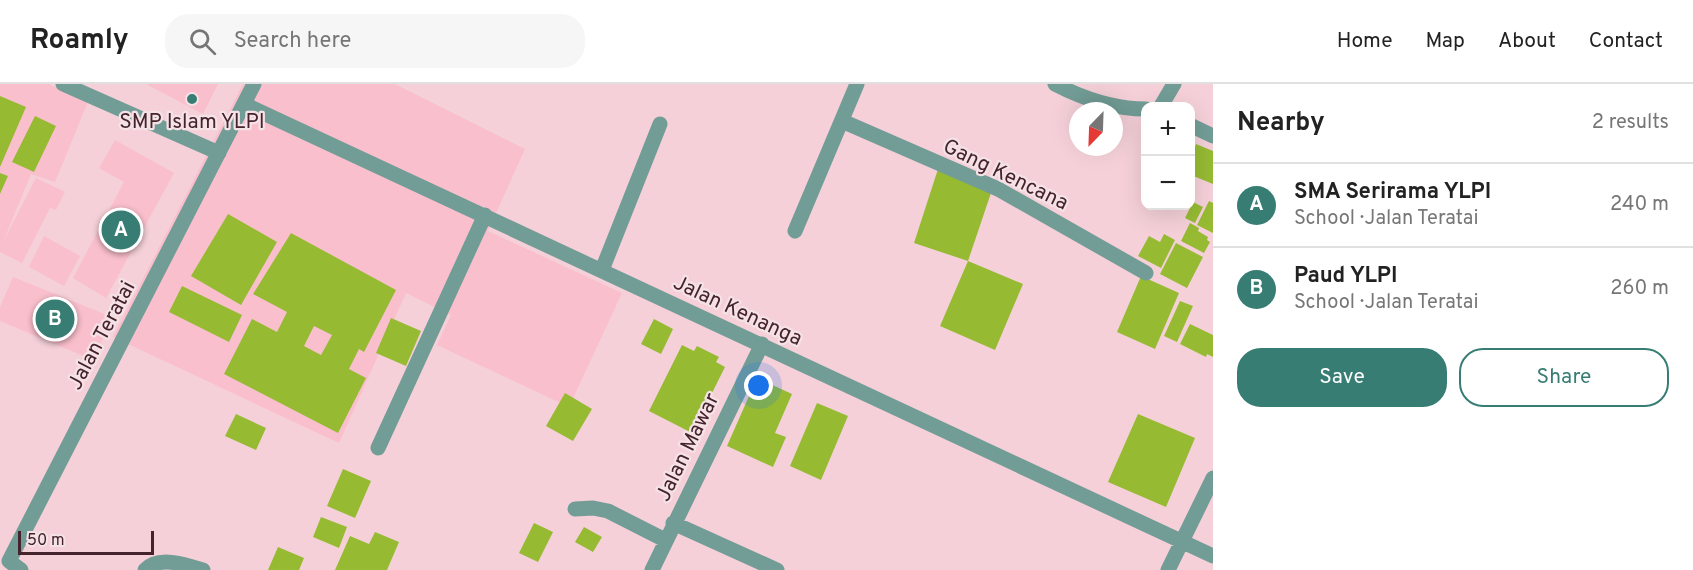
<!DOCTYPE html>
<html lang="en">
<head>
<meta charset="utf-8">
<style>
	body { margin:0; font-family:Overpass,sans-serif; background:#f6f6f6; color:#222 }
	.controls { position:absolute; right:18px; top:18px; display:grid; overflow:hidden; border-radius:12px; box-shadow:0 6px 24px #0002 }
	.controls button { width:54px; height:54px; display:grid; place-items:center; padding:0; border:0; border-bottom:2px solid #e0e0e0; background:#fff; color:#222; font:30px sans-serif }
	.compass { position:absolute; left:1069px; top:18px; width:54px; height:54px; border-radius:50%; background:#fff; box-shadow:0 6px 24px #0002; rotate:203deg }
	.scale { position:absolute; left:18px; bottom:15px; width:136px; box-sizing:border-box; padding-left:6px; border:3px solid #45232c; border-top:0; font-size:16px; line-height:21px; white-space:nowrap; color:#45232c; -webkit-text-stroke:4px #f5e2e6; paint-order:stroke }
	.you { position:absolute; left:759px; top:302px; width:21px; height:21px; margin:-15px; border:4px solid #fff; border-radius:50%; background:#1a73e8; box-shadow:0 0 0 9px #1a73e833 }
	.badge { display:grid; place-items:center; width:39px; height:39px; border-radius:50%; background:#387d74; color:#fff; font-size:20px; font-weight:700 }
	.pin { position:absolute; translate:-50% -50%; border:3px solid #fff; box-shadow:0 2px 6px #0006 }
	.list { margin:0; padding:0; list-style:none }
	h2 { display:flex; justify-content:space-between; align-items:center; height:78px; margin:0; padding:0 24px; font-size:26px }
	h2 small { font-size:20px; font-weight:400; color:#767676 }
	.list li { display:grid; grid-template-columns:39px 1fr auto; gap:18px; align-items:center; box-sizing:border-box; height:84px; padding:0 24px; border-top:2px solid #e0e0e0 }
	.list b { display:block; font-size:22px; white-space:nowrap }
	.list p { margin:0; font-size:20px; white-space:nowrap; color:#767676 }
	.list em { font-size:20px; font-style:normal; color:#767676 }
	.actions { display:flex; gap:12px; padding:18px 24px }
	.actions a { flex:1; padding:14px 0; border:2px solid #387d74; border-radius:24px; text-align:center; font-size:21px; color:#387d74 }
	.actions .main { background:#387d74; color:#fff }
	.icon { flex:none; width:33px; height:33px; fill:none; stroke:currentColor; stroke-width:2; stroke-linecap:round; stroke-linejoin:round }
	.map { position:relative; flex:none; width:1213px; height:486px; overflow:hidden }
	header { display:flex; align-items:center; gap:36px; box-sizing:border-box; height:84px; padding:0 30px; background:#fff; border-bottom:2px solid #e0e0e0 }
	header strong { font-size:28px }
	nav { display:flex; gap:33px; margin-inline-start:auto; font-size:21px }
	.search { width:420px; height:54px; background:#f6f6f6; display:flex; align-items:center; gap:15px; box-sizing:border-box; padding:0 21px; border-radius:24px; color:#767676; font-size:22px }
	main { display:flex }
	aside { flex:1; background:#fff }
	.map>svg:first-child { display:block }
	.built { fill:#fabfcc }
	.building { fill:#96bb33; fill-rule:evenodd }
	.lines { fill:none; stroke-linecap:round; stroke-linejoin:round }
	.minor { stroke:#729d96; stroke-width:15 }
	.poi-dot { fill:#387d74; stroke:#f5e2e6; stroke-width:2 }
	.labels { text-anchor:middle; stroke-width:4.5; stroke-linejoin:round; paint-order:stroke }
	.poi-label { font-size:21px; fill:#45232c; stroke:#f5e2e6 }
	.street-label { font-size:21px; fill:#45232c; stroke:#f5e2e6 }
</style>
</head>
<body>
<header>
<strong>Roamly</strong>
<div class="search"><svg class="icon" aria-label="search" viewBox="0 0 24 24"><circle cx="10" cy="10" r="6"/><path d="M15 15l6 6"/></svg>Search here</div>
<nav><a>Home</a><a>Map</a><a>About</a><a>Contact</a></nav>
</header>
<main>
<div class="map">
<svg width="1213" height="486" viewBox="0 0 1213 486">
	<rect width="100%" height="100%" fill="#f5d0d8"/>
	<!-- built -->
	<path class="built" d="M0 0H49L88 18 55 98 31 90 3 158 36 94 65 108 56 126 50 124 22 179 0 168Z
		M146 0H218L203 30Z
		M243 0H395L525 65 488 147 622 209 569 323 437 261 451 231 406 209 339 359 113 253Z
		M115 56 174 89 106 214 73 194 124 98 99 84Z
		M44 152 80 172 64 202 29 183Z
		M13 193 112 233 93 276 0 237V223Z"/>
	<!-- building -->
	<path class="building" d="M0 12 26 23 0 83Z
		M35 32 56 42 34 88 12 78Z
		M1196 60 1213 67V100L1191 91V75Z
		M938 85 993 103 968 177 914 159Z
		M0 89 8 92 0 110Z
		M1209 117 1213 119V149L1197 141Z
		M1193 118 1203 123 1195 139 1185 134Z
		M228 130 277 158 241 221 191 192Z
		M1190 139 1199 144 1198 147 1208 153 1207 156 1210 158 1204 169 1181 157Z
		M291 149 396 206 364 268 359 265 349 285 366 294 338 349 224 290 252 235 277 248 287 228 253 210ZM314 242 332 251 321 271 304 262Z
		M1164 150 1175 156 1161 184 1138 172 1149 152 1160 158Z
		M1176 159 1203 173 1187 204 1160 190Z
		M968 177 1023 200 995 266 940 242Z
		M1141 192 1179 209 1155 265 1117 248Z
		M182 202 242 231 229 258 169 228Z
		M1180 217 1193 222 1177 258 1164 252Z
		M391 234 421 247 406 282 376 269Z
		M654 235 673 245 661 270 641 260Z
		M1190 240 1213 251V273L1207 270 1206 273 1180 260Z
		M682 261 694 267 697 262 719 273 716 278 725 283 692 349 649 327Z
		M757 294 792 310 775 349 786 353 773 383 727 362Z
		M565 309 592 325 573 357 546 342Z
		M817 319 848 332 821 396 790 382Z
		M236 330 266 344 256 366 225 352Z
		M1138 330 1195 354 1166 423 1108 398Z
		M343 385 371 397 355 434 327 422Z
		M321 433 347 443 339 464 313 453Z
		M534 439 553 448 538 478 519 469Z
		M584 443 602 453 593 468 575 458Z
		M375 448 399 458 387 486H335L350 452 369 460Z
		M278 463 304 474 299 486H268Z"/>
	<g class="lines">
		<!-- minor -->
		<path class="minor" d="M63 0 219 69
			M1055 0C1084 15 1113 25 1146 25
			M244 20 1213 472
			M1161 22 1174 0
			M842 37 998 105 1146 189
			M1190 41 1213 52
			M795 147 857 0
			M602 186 660 40
			M378 364 485 131
			M575 425 593 424 608 427 665 456
			M673 439 777 486
			M21 486 9 477 254 0
			M145 486C158 471 187 481 203 486
			M652 486 762 260
			M1168 486 1213 394"/>
	</g>
	<!-- markers -->
	<circle class="poi-dot" cx="192" cy="15" r="6"/>
	<g class="labels">
		<!-- poi labels -->
		<g class="poi-label">
			<text x="192" y="44">SMP Islam YLPI</text>
		</g>
		<!-- street labels -->
		<g class="street-label">
			<text transform="translate(1006 90) rotate(26)" y="7">Gang Kencana</text>
			<text transform="translate(738 226) rotate(25)" y="7">Jalan Kenanga</text>
			<text transform="translate(101 251) rotate(-62)" y="7">Jalan Teratai</text>
			<text transform="translate(687 363) rotate(-64)" y="7">Jalan Mawar</text>
		</g>
	</g>
</svg>
<div class="controls">
<button>+</button>
<button>−</button>
</div>
<svg class="compass" viewBox="-18 -18 36 36"><path d="M0-13l5 13h-10z" fill="#e53935"/><path d="M0 13l5-13h-10z" fill="#767676"/></svg>
<div class="scale">50 m</div>
<div class="you"></div>
<div class="pin badge" style="left:121px;top:146px">A</div>
<div class="pin badge" style="left:55px;top:235px">B</div>
</div>
<aside>
<h2>Nearby<small>2 results</small></h2>
<ul class="list">
<li><span class="badge">A</span><div><b>SMA Serirama YLPI</b><p>School · Jalan Teratai</p></div><em>240 m</em></li>
<li><span class="badge">B</span><div><b>Paud YLPI</b><p>School · Jalan Teratai</p></div><em>260 m</em></li>
</ul>
<div class="actions"><a class="main">Save</a><a>Share</a></div>
</aside>
</main>
</body>
</html>
